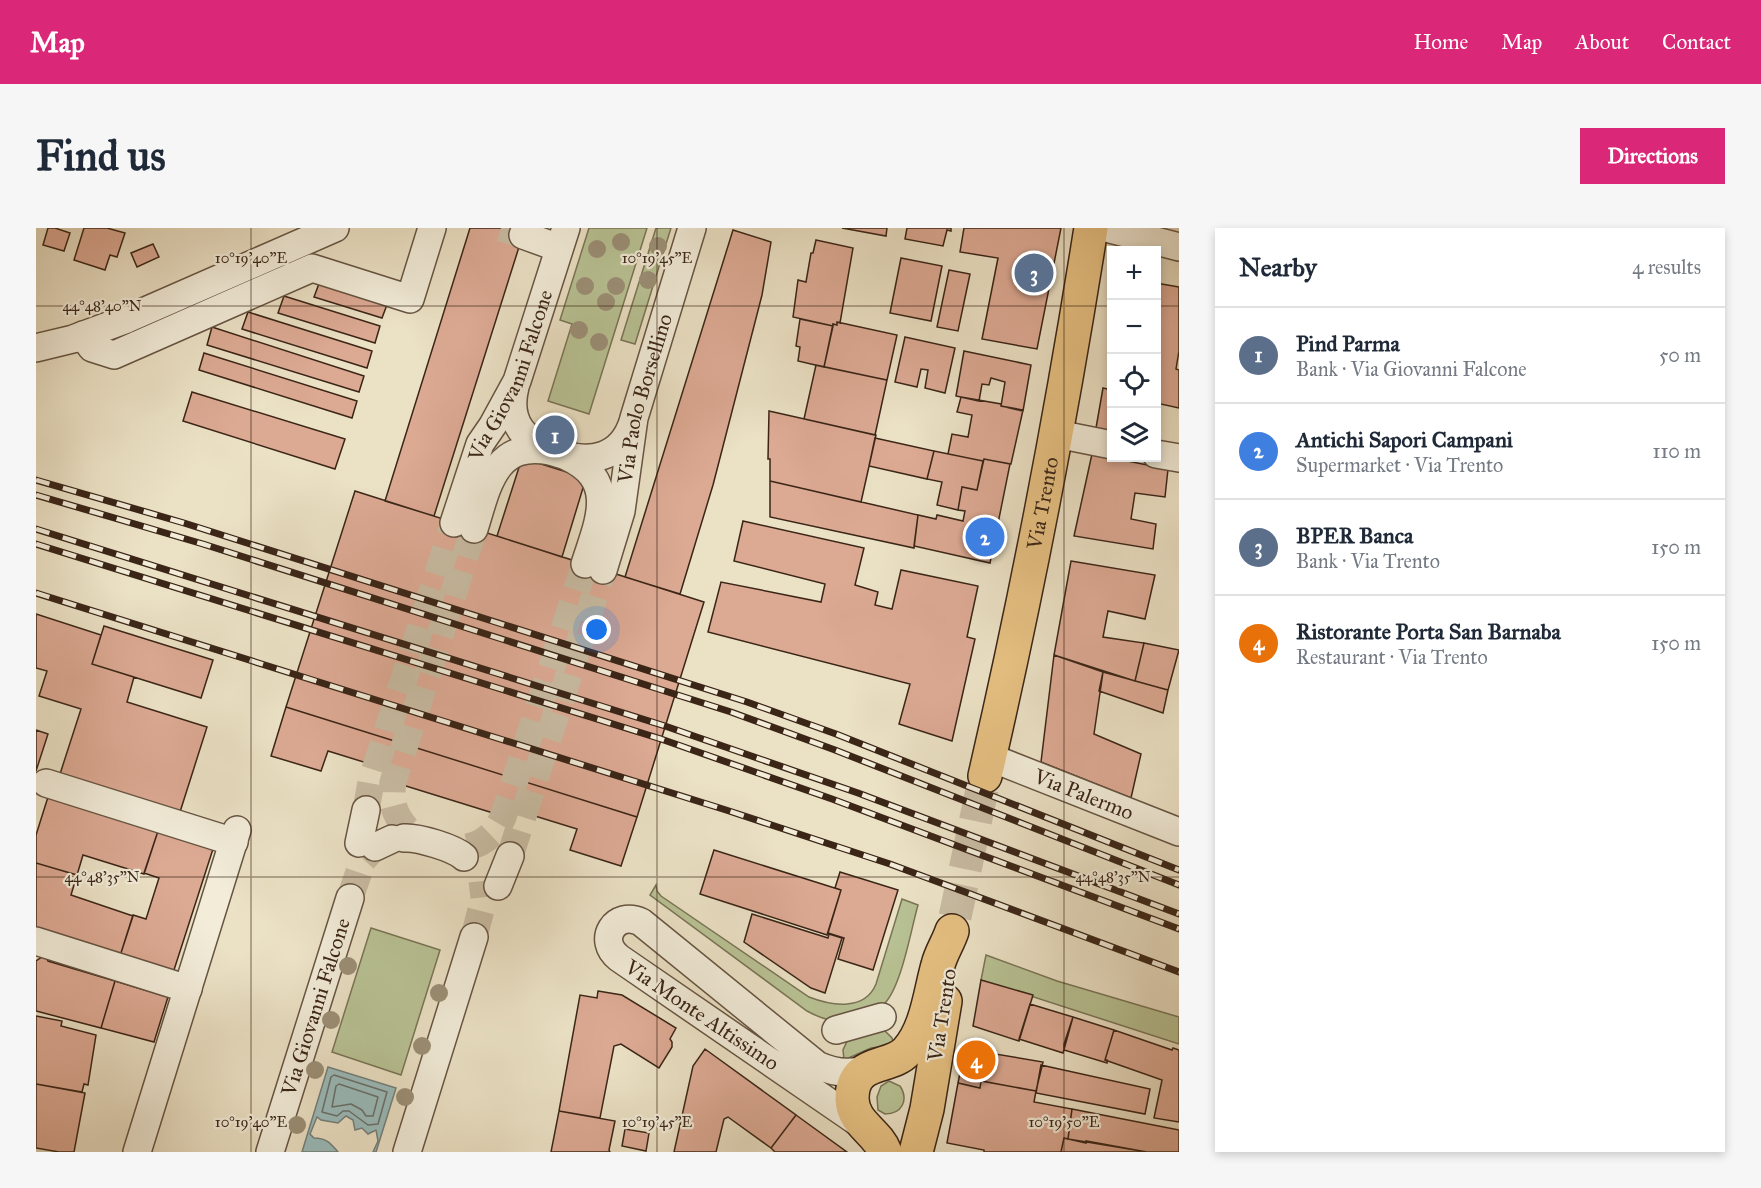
<!DOCTYPE html>
<html lang="en">
<head>
<meta charset="utf-8">
<style>
	body { margin:0; font-family:"IM FELL Great Primer",serif; background:#f6f6f7; color:#1f2937 }
	.controls { position:absolute; right:18px; top:18px; display:grid; overflow:hidden; border-radius:0px; box-shadow:0 3px 9px #0003 }
	.controls button { width:54px; height:54px; display:grid; place-items:center; padding:0; border:0; border-bottom:2px solid #e0e1e3; background:#fff; color:#1f2937; font:30px sans-serif }
	.you { position:absolute; left:561px; top:402px; width:21px; height:21px; margin:-15px; border:4px solid #fff; border-radius:50%; background:#1a73e8; box-shadow:0 0 0 9px #1a73e833 }
	.badge { display:grid; place-items:center; width:39px; height:39px; border-radius:50%; background:#db2777; color:#fff; font-size:20px; font-weight:700 }
	.pin { position:absolute; translate:-50% -50%; border:3px solid #fff; box-shadow:0 2px 6px #0006 }
	.list { margin:0; padding:0; list-style:none }
	h2 { display:flex; justify-content:space-between; align-items:center; height:78px; margin:0; padding:0 24px; font-size:26px }
	h2 small { font-size:20px; font-weight:400; color:#747a83 }
	.list li { display:grid; grid-template-columns:39px 1fr auto; gap:18px; align-items:center; box-sizing:border-box; height:96px; padding:0 24px; border-top:2px solid #e0e1e3 }
	.list b { display:block; font-size:22px; white-space:nowrap }
	.list p { margin:0; font-size:20px; white-space:nowrap; color:#747a83 }
	.list em { font-size:20px; font-style:normal; color:#747a83 }
	.icon { flex:none; width:33px; height:33px; fill:none; stroke:currentColor; stroke-width:2; stroke-linecap:round; stroke-linejoin:round }
	.map { position:relative; flex:none; width:1143px; height:924px; overflow:hidden; border-radius:0px }
	header { display:flex; align-items:center; gap:36px; box-sizing:border-box; height:84px; padding:0 30px; background:#db2777; color:#fff }
	header strong { font-size:28px }
	nav { display:flex; gap:33px; margin-inline-start:auto; font-size:21px }
	.intro { display:flex; align-items:center; justify-content:space-between; box-sizing:border-box; height:144px; padding:0 36px }
	h1 { margin:0; font-size:42px }
	.button { padding:15px 27px; border-radius:0px; background:#db2777; color:#fff; font-size:21px; font-weight:700 }
	main { display:flex; gap:36px; padding:0 36px }
	aside { flex:1; background:#fff; border-radius:0px; box-shadow:0 3px 9px #0003 }
	.map>svg:first-child { display:block }
	.green { fill:#b8c294; stroke:#797456; stroke-width:1.5 }
	.water { fill:#9abcbc; stroke:#74807a; stroke-width:1.5 }
	.lines { fill:none; stroke-linecap:round; stroke-linejoin:round }
	.shore { stroke:#6a706a; stroke-width:1.5 }
	.building { fill:#dca993; stroke:#3a2517; stroke-width:1.5 }
	.minor-tunnel { stroke:#c8bba2; stroke-width:27; stroke-dasharray:27 14; stroke-linecap:butt }
	.major-tunnel { stroke:#c8bba2; stroke-width:33; stroke-dasharray:33 16; stroke-linecap:butt }
	.minor-casing { stroke:#665442; stroke-width:30 }
	.major-casing { stroke:#3a2517; stroke-width:36 }
	.minor { stroke:#f2ecd9; stroke-width:27 }
	.major { stroke:#e6c082; stroke-width:33 }
	.rail-casing { stroke:#3a2517; stroke-width:7 }
	.rail { stroke:#f2ecd9; stroke-width:4.5; stroke-dasharray:14; stroke-linecap:butt }
	.tree { fill:#9b8f76 }
	.ticks { fill:none; stroke:#3a2517; stroke-width:1.5; stroke-opacity:0.45 }
	.labels { text-anchor:middle; stroke-width:4.5; stroke-linejoin:round; paint-order:stroke }
	.street-label { font-size:21px; fill:#3a2517; stroke:#f2ecd9 }
	.ticks-label { font-size:15px; text-anchor:middle; fill:#3a2517; stroke:#f2ecd9; stroke-width:4.5; stroke-linejoin:round; paint-order:stroke }
</style>
</head>
<body>
<header>
<strong>Map</strong>
<nav><a>Home</a><a>Map</a><a>About</a><a>Contact</a></nav>
</header>
<div class="intro"><h1>Find us</h1><a class="button">Directions</a></div>
<main>
<div class="map">
<svg width="1143" height="924" viewBox="0 0 1143 924">
	<rect width="100%" height="100%" fill="#ebe1c5"/>
	<filter id="stains"><feTurbulence type="fractalNoise" baseFrequency=".00333" numOctaves="4"/><feColorMatrix values="0 0 0 0 .2 0 0 0 0 .09 0 0 0 0 .02 0 0 0 .5 -.17"/></filter>
	<radialGradient id="worn" r=".72"><stop offset=".6" stop-color="#630" stop-opacity="0"/><stop offset="1" stop-color="#630" stop-opacity=".3"/></radialGradient>
	<!-- green -->
	<path class="green" d="M553 0H611L553 186 512 173 536 96 524 92Z
		M620 0H635L599 116 585 112Z
		M620 657 621 663 625 668 773 769C796 778 829 783 840 756L866 671 882 677C875 701 865 763 846 778 840 783 828 785 820 787 799 794 791 794 771 783L614 667Z
		M335 700 404 722 365 847 296 824Z
		M950 727 1021 753 1143 789V816L945 752Z
		M848 802 856 810 858 817 835 820 808 832 807 822 812 811Z
		M853 853 864 858C873 872 866 886 849 886L842 882 841 869 845 858Z"/>
	<!-- water -->
	<path class="water" d="M292 839 360 860 340 924H337L342 913 340 902 332 906 326 900 319 902 317 892 310 888 302 895 285 892 281 889 274 906 278 910C291 910 295 916 302 924H266Z"/>
	<g class="lines">
		<!-- shore -->
		<path class="shore" d="M298 847 351 864 342 896 332 897 313 883H307L301 888 286 884 295 849Z
			M303 856 342 869 337 888H330L326 882 315 876 296 879 300 858Z"/>
	</g>
	<!-- building -->
	<path class="building" d="M12 0H19L34 5 28 23 7 17Z
		M48 0H71L89 5 81 29 74 27 69 42 38 32Z
		M434 0H489L398 288 349 273Z
		M806 0H851L850 8Z
		M871 0H915V3L911 2 907 18 869 11Z
		M928 0H1025L1001 121 946 111 962 30 924 24Z
		M697 2 735 14 726 67 677 257 644 366 589 349Z
		M780 12 817 20 804 95 801 94V97L797 96V98L757 89 762 52 770 54 775 25H777Z
		M117 16 123 29 101 39 95 25Z
		M865 30 906 38 895 93 854 85Z
		M913 42 934 46 922 103 901 99Z
		M284 53 352 74 346 90 278 69Z
		M1120 55 1143 59V123L1140 141 1143 142V180L1120 175Z
		M248 68 344 98 339 115 242 85Z
		M212 84 336 123 331 140 206 101Z
		M764 91 797 98 788 139 762 133 764 119 760 118Z
		M801 94 861 107 851 152 788 139 797 96 801 97Z
		M176 99 328 148 323 164 171 117Z
		M869 109 919 120 909 165 889 160 892 142 885 141 881 159 859 154Z
		M928 123 995 137 987 183 965 178 969 154 955 150 953 157 946 156 943 173 920 168Z
		M168 125 321 173 316 190 163 142Z
		M780 137 851 152 839 207 768 191Z
		M1067 160 1076 162V203L1060 200Z
		M156 164 309 211 299 241 147 193Z
		M925 169 965 176V178L987 182 975 236 948 231 947 233 912 226 916 206 932 209 936 187 921 184Z
		M733 183 840 207 825 274 734 253V231H732Z
		M839 210 898 223 891 251 833 238Z
		M898 223 947 233 941 262 926 259 922 282 901 277 906 254 891 251Z
		M1056 226 1132 241 1129 269 1099 265 1095 291 1120 296 1117 321 1038 308Z
		M486 230 550 250 526 329 461 308Z
		M948 231 974 236 954 335 878 318 882 287 900 291 901 287 927 293 929 283 922 282 926 259 941 262Z
		M734 253 882 287 878 320 734 289Z
		M319 263 668 374 601 589 250 479Z
		M707 293 828 320 819 357 842 364 839 377 856 381 865 342 942 358 931 409 939 411 916 513 863 496 874 456 672 404 685 354 785 374 789 356 698 333Z
		M1035 333 1119 347 1109 391 1072 383 1067 409 1108 415 1099 453 1018 427Z
		M0 386 65 407 56 436 98 449 91 474 171 499 144 584 24 546 45 481 3 468 11 443 0 440Z
		M68 398 177 432 165 470 56 436Z
		M1108 415 1143 422 1132 462 1099 453Z
		M1018 427 1067 444 1058 506 1105 526 1095 570 1005 534Z
		M1067 444 1132 462 1127 485 1063 463Z
		M250 479 601 589 585 638 534 622 541 601 473 580 470 589 357 554 360 544 292 523 285 543 235 528Z
		M0 502 12 506 0 543Z
		M12 569 122 603 108 646 47 627 41 647 0 635V607Z
		M122 603 177 621 137 745 84 728 97 687 110 691 123 650 108 645Z
		M678 622 805 662 791 707 664 666Z
		M0 635 41 647 35 667 97 688 84 728 0 702Z
		M804 644 862 662 837 742 802 731 808 710 792 705 805 662 799 660Z
		M716 686 792 710 793 706 806 710 789 765 775 760 708 714Z
		M9 727 12 733 79 753 65 800 0 783V733Z
		M945 752 997 767 983 813 937 798Z
		M79 753 132 769 118 814 65 800Z
		M562 763 586 767 640 800 634 811 636 814V819L623 840 585 816 578 818 564 890 523 883 544 767 561 770Z
		M994 776 1037 789 1027 825 983 811Z
		M0 788 26 793 25 798 60 807 52 857 48 856 46 864 0 856Z
		M1037 789 1078 802 1069 832H1071V835L1028 822V816Z
		M1078 802 1136 822 1137 820 1143 822V894L1118 890 1126 852 1069 832Z
		M929 819 952 823V821L960 823 959 826 1007 834 1000 863 945 853 944 860 922 855Z
		M669 821 760 887 735 920 692 889 688 891 680 924H638L657 838Z
		M1005 837 1114 861 1109 886 1000 865Z
		M945 853 1000 863 998 874 1036 881 1032 911 1028 910 1025 924H948V922L911 915 922 855 944 860Z
		M0 856 49 865 38 924H23L0 920Z
		M1036 881 1143 902V924H1111L1032 911Z
		M523 883 579 893 573 922 574 924H515Z
		M760 887 811 924H739L735 920Z
		M589 901 613 905 610 923 586 918Z
		M1028 910 1050 915V913L1111 924H1025Z"/>
	<g class="lines">
		<!-- minor-tunnel -->
		<path class="minor-tunnel" d="M465 0 487 7
			M330 582 335 554 418 295
			M371 601C358 587 354 573 357 554L438 301
			M431 619C448 616 460 605 467 589L549 336
			M474 628 567 342
			M314 670 327 632 339 619
			M438 709 448 670 446 653"/>
		<!-- major-tunnel -->
		<path class="major-tunnel" d="M919 689 949 548"/>
		<!-- minor casing -->
		<g class="minor-casing">
			<g id="minor">
				<path d="M1070 0 1143 19"/>
				<path d="M487 7 523 20"/>
				<path d="M47 107 56 120 78 127 276 40 374 71 396 0"/>
				<path d="M0 120 37 111 91 91 299 0"/>
				<path d="M479 159C470 194 489 215 521 225 554 236 585 231 597 194"/>
				<path d="M1021 206 1076 217"/>
				<path d="M1120 226 1143 230"/>
				<path d="M532 229C583 253 562 295 549 336"/>
				<path id="s1" d="M418 295 444 216 457 197 481 153 530 0"/>
				<path d="M438 301C451 260 458 212 514 223"/>
				<path id="s2" d="M567 342 585 283 598 190 656 0"/>
				<path id="s3" d="M953 529 1143 604"/>
				<path d="M10 555 198 614"/>
				<path d="M368 610C382 609 418 620 428 629"/>
				<path d="M323 615 330 582"/>
				<path d="M339 619 356 611"/>
				<path d="M462 658 474 628"/>
				<path d="M0 713 152 761"/>
				<path d="M800 802 846 789"/>
				<path d="M826 897 583 730C560 712 579 682 605 694L781 837C796 844 814 847 831 841"/>
				<path d="M101 924 201 602"/>
				<path id="s4" d="M234 924 314 670"/>
				<path d="M371 924 438 709"/>
			</g>
		</g>
		<!-- major casing -->
		<g class="major-casing">
			<g id="major">
				<path id="s5" d="M949 548C991 367 1026 184 1055 0"/>
				<path d="M849 924C841 903 817 896 816 871 816 830 854 842 871 823 891 801 894 765 902 737 905 725 912 715 916 703"/>
				<path d="M880 924 891 881 909 773"/>
			</g>
		</g>
		<!-- minor -->
		<use href="#minor" class="minor"/>
		<!-- major -->
		<use href="#major" class="major"/>
		<!-- rail casing -->
		<g class="rail-casing">
			<path id="rail" d="M0 252 148 295 711 474 800 506 1143 642
				M0 267 167 316 695 484 799 522 1143 657
				M0 301 629 498 822 565 1143 686
				M0 316 625 511 796 571 1143 701
				M0 365 690 582 854 636 1143 744"/>
		</g>
		<!-- rail -->
		<use href="#rail" class="rail"/>
	</g>
	<!-- trees -->
	<g class="tree">
		<circle cx="585" cy="14" r="9"/>
		<circle cx="622" cy="18" r="9"/>
		<circle cx="561" cy="21" r="9"/>
		<circle cx="612" cy="52" r="9"/>
		<circle cx="549" cy="58" r="9"/>
		<circle cx="580" cy="58" r="9"/>
		<circle cx="570" cy="74" r="9"/>
		<circle cx="543" cy="102" r="9"/>
		<circle cx="563" cy="114" r="9"/>
		<circle cx="312" cy="738" r="9"/>
		<circle cx="403" cy="765" r="9"/>
		<circle cx="295" cy="792" r="9"/>
		<circle cx="386" cy="818" r="9"/>
		<circle cx="279" cy="842" r="9"/>
		<circle cx="369" cy="869" r="9"/>
		<circle cx="261" cy="897" r="9"/>
	</g>
	<!-- ticks -->
	<path class="ticks" d="M215 0V924M621 0V924M1028 0V924M0 78H1076M1120 78H1143M0 649H1143"/>
	<g class="labels">
		<!-- street labels -->
		<g class="street-label">
			<text dy="7" stroke="none"><textPath href="#s1" startOffset="159">Via Giovanni Falcone</textPath></text>
			<text dy="7" stroke="none"><textPath href="#s2" startOffset="177">Via Paolo Borsellino</textPath></text>
			<text dy="7" stroke="none"><textPath href="#s5" startOffset="279">Via Trento</textPath></text>
			<text dy="7" stroke="none"><textPath href="#s3" startOffset="102">Via Palermo</textPath></text>
			<text dy="7" stroke="none"><textPath href="#s4" startOffset="152">Via Giovanni Falcone</textPath></text>
			<text transform="translate(666 787) rotate(34)" y="7">Via Monte Altissimo</text>
			<text transform="translate(906 787) rotate(-81)" y="7">Via Trento</text>
		</g>
	</g>
	<g class="ticks-label">
		<text x="215" y="35">10°19'40"E</text>
		<text x="621" y="35">10°19'45"E</text>
		<text x="66" y="83">44°48'40"N</text>
		<text x="66" y="654">44°48'35"N</text>
		<text x="1077" y="654">44°48'35"N</text>
		<text x="215" y="899">10°19'40"E</text>
		<text x="621" y="899">10°19'45"E</text>
		<text x="1028" y="899">10°19'50"E</text>
	</g>
	<rect width="100%" height="100%" filter="url(#stains)"/>
	<rect width="100%" height="100%" fill="url(#worn)"/>
</svg>
<div class="controls">
<button>+</button>
<button>−</button>
<button><svg class="icon" aria-label="locate" viewBox="0 0 24 24"><circle cx="12" cy="12" r="6"/><path d="M12 2v4M12 18v4M2 12h4M18 12h4"/></svg></button>
<button><svg class="icon" aria-label="layers" viewBox="0 0 24 24"><path d="M12 4l9 5-9 5-9-5zM3 14l9 5 9-5"/></svg></button>
</div>
<div class="you"></div>
<div class="pin badge" style="left:519px;top:207px;background:#5c6f8a">1</div>
<div class="pin badge" style="left:949px;top:309px;background:#3f7fe0">2</div>
<div class="pin badge" style="left:998px;top:45px;background:#5c6f8a">3</div>
<div class="pin badge" style="left:940px;top:832px;background:#e8710a">4</div>
</div>
<aside>
<h2>Nearby<small>4 results</small></h2>
<ul class="list">
<li><span class="badge" style="background:#5c6f8a">1</span><div><b>Pind Parma</b><p>Bank · Via Giovanni Falcone</p></div><em>50 m</em></li>
<li><span class="badge" style="background:#3f7fe0">2</span><div><b>Antichi Sapori Campani</b><p>Supermarket · Via Trento</p></div><em>110 m</em></li>
<li><span class="badge" style="background:#5c6f8a">3</span><div><b>BPER Banca</b><p>Bank · Via Trento</p></div><em>150 m</em></li>
<li><span class="badge" style="background:#e8710a">4</span><div><b>Ristorante Porta San Barnaba</b><p>Restaurant · Via Trento</p></div><em>150 m</em></li>
</ul>
</aside>
</main>
</body>
</html>
